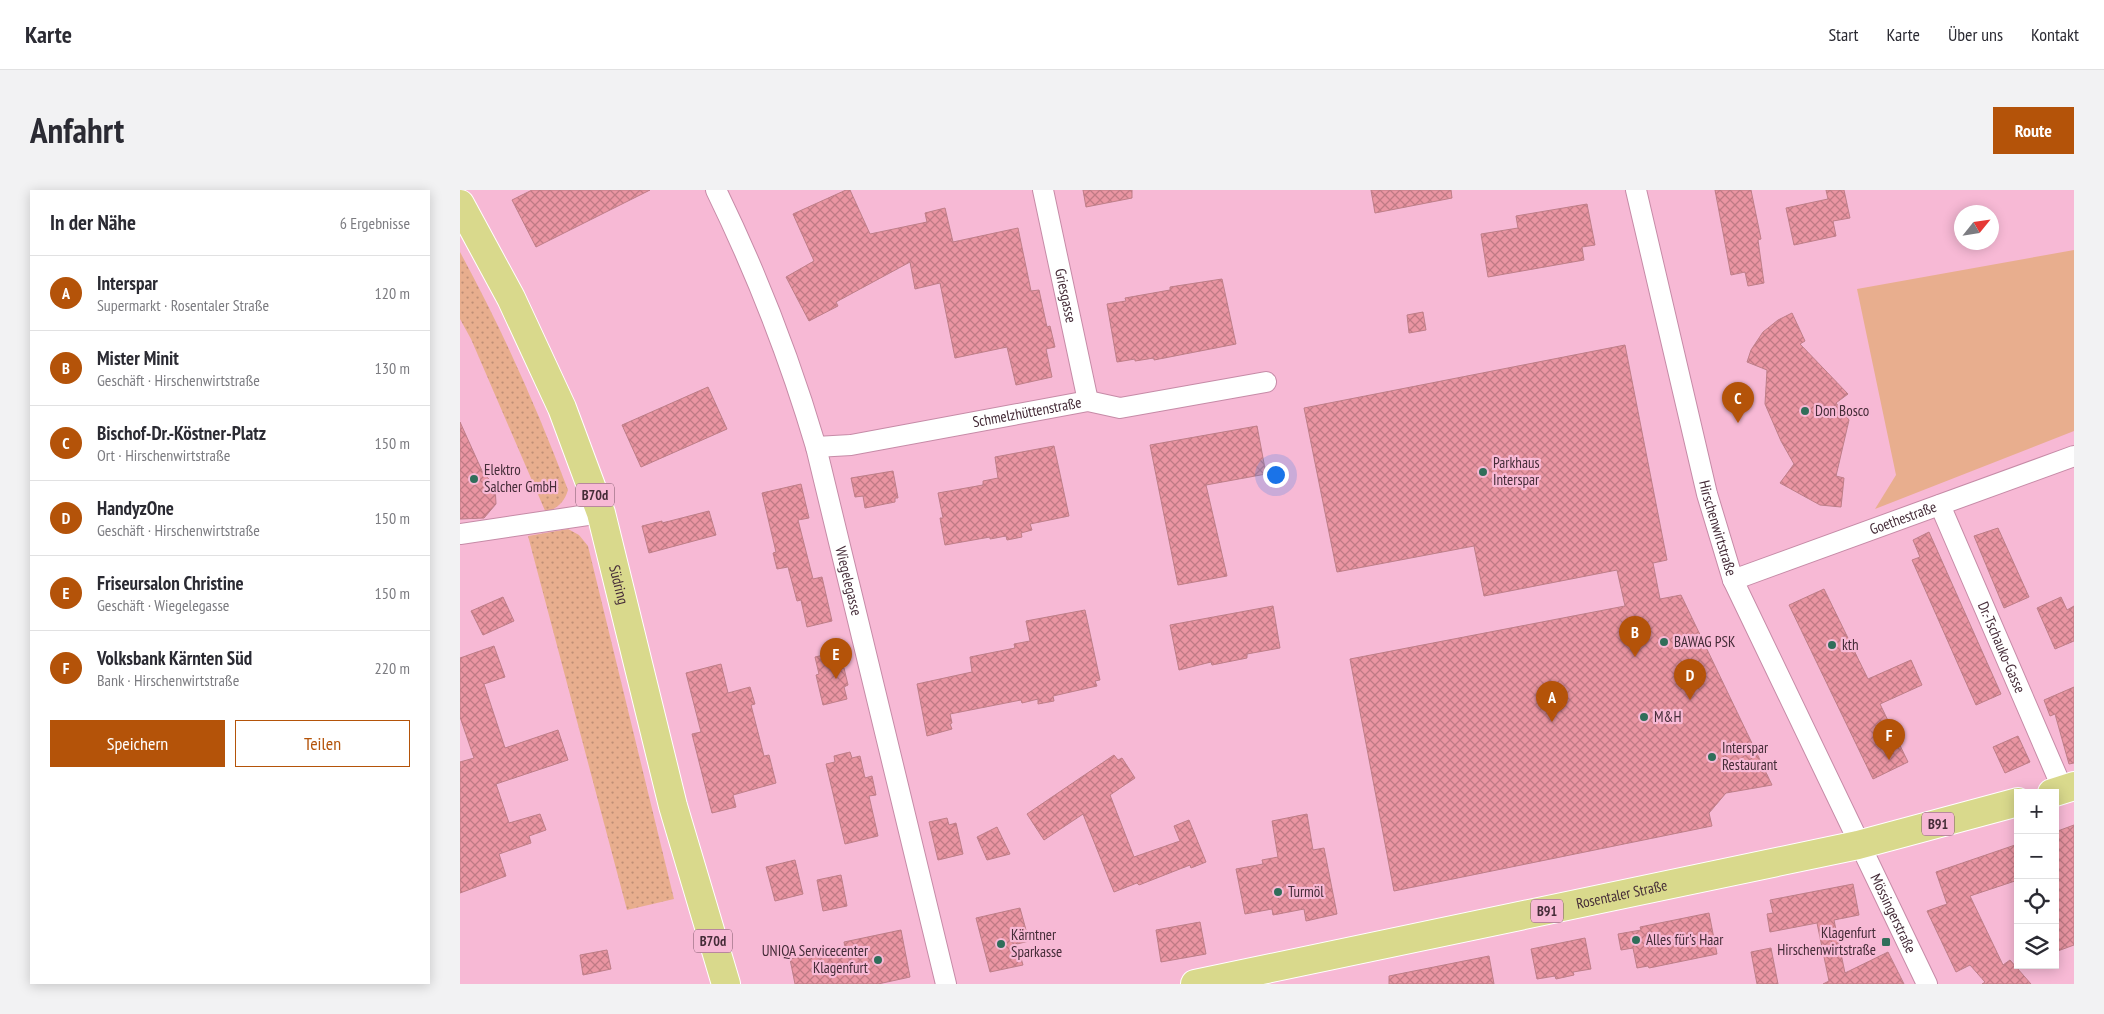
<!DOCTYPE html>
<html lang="de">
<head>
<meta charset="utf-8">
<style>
	body { margin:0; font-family:"PT Sans Narrow",sans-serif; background:#f2f2f3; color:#2b2b33 }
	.controls { position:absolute; right:15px; bottom:15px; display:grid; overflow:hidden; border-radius:0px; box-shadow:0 2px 12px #0003 }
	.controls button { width:45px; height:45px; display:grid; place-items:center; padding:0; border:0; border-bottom:1px solid #e1e1e2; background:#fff; color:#2b2b33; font:25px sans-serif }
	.compass { position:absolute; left:1494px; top:15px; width:45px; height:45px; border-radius:50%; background:#fff; box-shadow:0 2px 12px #0003; rotate:60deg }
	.you { position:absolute; left:815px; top:284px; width:18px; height:18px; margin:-12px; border:4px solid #fff; border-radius:50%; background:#1a73e8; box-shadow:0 0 0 8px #1a73e833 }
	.badge { display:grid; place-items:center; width:32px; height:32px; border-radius:50%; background:#b45309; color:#fff; font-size:16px; font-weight:700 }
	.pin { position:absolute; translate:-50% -41px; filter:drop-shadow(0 1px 2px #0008) }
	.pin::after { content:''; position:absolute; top:26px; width:18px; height:15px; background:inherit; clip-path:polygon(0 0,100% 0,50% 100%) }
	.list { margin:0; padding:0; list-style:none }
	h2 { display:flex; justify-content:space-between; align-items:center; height:65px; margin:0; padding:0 20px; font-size:21px }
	h2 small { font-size:16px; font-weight:400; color:#7c7c81 }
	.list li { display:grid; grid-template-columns:32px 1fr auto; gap:15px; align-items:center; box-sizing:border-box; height:75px; padding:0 20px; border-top:1px solid #e1e1e2 }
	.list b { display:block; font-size:19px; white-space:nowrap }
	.list p { margin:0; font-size:16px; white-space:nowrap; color:#7c7c81 }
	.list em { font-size:16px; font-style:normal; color:#7c7c81 }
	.actions { display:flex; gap:10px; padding:15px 20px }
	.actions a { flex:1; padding:11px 0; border:1px solid #b45309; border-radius:0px; text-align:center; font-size:18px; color:#b45309 }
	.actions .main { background:#b45309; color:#fff }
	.icon { flex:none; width:28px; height:28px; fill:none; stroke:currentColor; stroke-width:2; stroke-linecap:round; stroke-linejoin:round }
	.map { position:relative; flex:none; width:1614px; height:794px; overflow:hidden; border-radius:0px }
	header { display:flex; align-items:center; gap:30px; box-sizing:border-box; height:70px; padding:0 25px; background:#fff; border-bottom:1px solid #e1e1e2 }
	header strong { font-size:24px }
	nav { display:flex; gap:28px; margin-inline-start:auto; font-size:18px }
	.intro { display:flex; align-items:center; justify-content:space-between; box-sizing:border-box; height:120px; padding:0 30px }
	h1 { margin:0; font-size:35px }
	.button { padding:12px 22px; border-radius:0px; background:#b45309; color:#fff; font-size:18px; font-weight:700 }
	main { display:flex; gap:30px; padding:0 30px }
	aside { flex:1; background:#fff; border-radius:0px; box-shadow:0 2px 12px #0003 }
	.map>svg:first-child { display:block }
	.green { fill:url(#green-dots) }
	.pitch { fill:#e8ae8e }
	.building { fill:url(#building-cross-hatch); stroke:#be7e88 }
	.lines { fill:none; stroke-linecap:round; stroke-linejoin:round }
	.street-casing { stroke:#c68ba7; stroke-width:22 }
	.primary-casing { stroke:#fff; stroke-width:30 }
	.street { stroke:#fff; stroke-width:20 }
	.primary { stroke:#d9d98c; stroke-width:28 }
	.poi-dot { fill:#306e5a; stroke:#f7b9d5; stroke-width:2 }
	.labels { text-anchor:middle; stroke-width:4.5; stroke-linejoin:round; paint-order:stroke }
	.shield { fill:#f7b9d5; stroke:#7a5667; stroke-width:1 }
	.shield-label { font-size:14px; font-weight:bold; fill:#452c38 }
	.street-label { font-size:15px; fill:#452c38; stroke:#f7b9d5 }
	.poi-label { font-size:15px; fill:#452c38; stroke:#f7b9d5; text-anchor:start }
</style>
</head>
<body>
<header>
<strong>Karte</strong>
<nav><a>Start</a><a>Karte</a><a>Über uns</a><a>Kontakt</a></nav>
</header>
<div class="intro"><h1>Anfahrt</h1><a class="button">Route</a></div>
<main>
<aside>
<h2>In der Nähe<small>6 Ergebnisse</small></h2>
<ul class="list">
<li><span class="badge">A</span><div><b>Interspar</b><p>Supermarkt · Rosentaler Straße</p></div><em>120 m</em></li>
<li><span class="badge">B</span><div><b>Mister Minit</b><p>Geschäft · Hirschenwirtstraße</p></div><em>130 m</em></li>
<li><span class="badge">C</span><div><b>Bischof-Dr.-Köstner-Platz</b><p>Ort · Hirschenwirtstraße</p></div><em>150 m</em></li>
<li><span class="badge">D</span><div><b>HandyzOne</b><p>Geschäft · Hirschenwirtstraße</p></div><em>150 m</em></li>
<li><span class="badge">E</span><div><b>Friseursalon Christine</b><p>Geschäft · Wiegelegasse</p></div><em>150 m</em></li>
<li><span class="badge">F</span><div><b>Volksbank Kärnten Süd</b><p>Bank · Hirschenwirtstraße</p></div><em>220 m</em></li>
</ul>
<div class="actions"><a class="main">Speichern</a><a>Teilen</a></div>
</aside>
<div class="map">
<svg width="1614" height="794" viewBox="0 0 1614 794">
	<defs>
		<pattern id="green-dots" width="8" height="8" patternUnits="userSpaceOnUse" patternTransform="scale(1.25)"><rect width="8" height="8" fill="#e8ae8e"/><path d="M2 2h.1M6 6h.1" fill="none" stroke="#be8e75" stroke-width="1.8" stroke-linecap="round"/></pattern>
		<pattern id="building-cross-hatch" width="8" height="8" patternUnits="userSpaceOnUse" patternTransform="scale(1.25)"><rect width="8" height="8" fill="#ea95a2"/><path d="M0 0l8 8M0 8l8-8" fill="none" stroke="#bf7a85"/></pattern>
	</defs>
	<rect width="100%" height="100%" fill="#f7b9d5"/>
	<!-- green -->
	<path class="green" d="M0 62C42 139 77 218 108 300 104 313 98 317 86 323L11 149 0 129Z
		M108 339 119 345 128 356 214 709 167 720 68 346Z"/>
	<!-- pitch -->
	<path class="pitch" d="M1614 60V241L1415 319 1436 285 1397 99Z"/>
	<!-- building -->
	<path class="building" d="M72 0H190L76 57 52 10Z
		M386 0H390L410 44 467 32 465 23 485 18 493 52 558 38 571 101 579 100 587 137 590 136 595 157 586 159 592 187 556 195 547 157 495 168 480 93 455 99 450 72 376 112 378 116 349 131 326 87 354 71 333 24Z
		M623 0H672V8L626 17Z
		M911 0H991L992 8 915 23Z
		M1255 0H1291L1301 49 1298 50 1304 93 1288 96 1285 82 1271 85Z
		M1366 0H1384L1390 28 1373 31 1376 46 1334 55 1326 18 1368 9Z
		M1127 14 1135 55 1122 57 1124 70 1028 87 1021 44 1058 38 1056 26Z
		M762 89 776 154 694 170V168L675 171V169L657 172 647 114 666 111 665 108 710 100V97Z
		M963 122 966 140 949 143 947 125Z
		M1332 123 1345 151 1340 154 1388 204 1376 213 1389 230 1376 286 1384 288 1381 317 1360 315 1320 293 1334 274 1321 251 1305 214 1307 180 1287 172 1291 160 1303 142 1318 130Z
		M1165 155 1207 370 1193 373 1200 409 1221 405 1312 595 1266 603 1249 623 1252 636 934 701 890 469 1165 416 1157 380 1024 406 1014 356 877 382 844 218Z
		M248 197 267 239 181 277 162 235Z
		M0 232 23 283 35 295 36 314 24 328 0 329Z
		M797 236 806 284 746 295 767 386 718 395 690 255Z
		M594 256 609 326 570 334 572 340 561 343 562 347 547 350 546 346 530 349V347L485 355 480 328H483L478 303 523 295V291L538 288 535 267Z
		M433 281 438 308H435V312L405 318 403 306 395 307 391 288Z
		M341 294 349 328 338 330 353 389 362 387 372 431 347 437 341 410 337 411 328 377 317 379 313 363 316 362 302 303Z
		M249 321 256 345 189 363 182 336 202 331V333Z
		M1538 338 1569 407 1544 418 1514 346Z
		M1469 342 1541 504 1516 515 1452 370 1460 367 1453 350Z
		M1364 399 1408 489 1451 470 1462 495 1420 514 1448 572 1413 589 1329 415Z
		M43 407 54 431 23 445 11 421Z
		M1601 407 1607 420 1614 416V451L1595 459 1577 418Z
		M813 416 820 458 787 464V468L752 475 751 472 719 480 710 435Z
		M625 420 640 490 635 491 637 496 593 506 594 511 578 514V509L562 513 561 510 490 524 492 533 490 534 492 539 467 546 457 494 512 482 510 467 555 458 554 454 570 451 566 431Z
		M34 456 45 487 24 494 45 558 98 540 108 570 36 594 49 633 80 624 86 640 69 646 71 653 39 664 46 686 0 703V572L14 568 0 527V468Z
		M377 462 381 479 384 478 388 495 384 497 387 509 363 515 356 485 359 484 355 467Z
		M261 474 268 503 290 497 295 514 291 515 304 566 309 565 316 593 273 605 276 617 252 623 232 544 241 542 226 483Z
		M1614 497V573L1609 574 1595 524 1590 526 1584 510Z
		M1558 546 1570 572 1545 583 1533 557Z
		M390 562 392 568 400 566 405 588 412 586 416 605 409 606 418 646 385 654 366 574 375 572 374 566Z
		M654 565 658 570 662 568 675 588 650 605 674 667 720 651 714 636 729 630 746 672 731 678 730 675 679 695 677 693 654 702 623 624 584 650 567 624Z
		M847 624 853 660 864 658 877 724 846 731 844 719 813 725 812 719 785 724 776 679 803 674 802 670 818 667 812 631Z
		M487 628 489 635 496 633 503 664 478 670 469 632Z
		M1614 635V755L1595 762V642Z
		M537 637 550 664 527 670 517 647Z
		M1558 654V690L1510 706 1543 775 1550 770 1571 794H1522L1525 792 1510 775 1496 782 1467 721 1487 714 1476 682Z
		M335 670 343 704 315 711 306 677Z
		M381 685 387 716 363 721 357 690Z
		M1393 694 1399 725 1374 730 1385 783 1428 762 1444 794H1363L1369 791 1357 733 1310 742 1307 724 1313 723 1310 710Z
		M560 718 569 751 557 754 563 775 530 782 516 728Z
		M1249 723 1257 764 1189 778 1188 776 1177 778 1173 758 1161 760 1158 744 1181 740 1180 737Z
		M740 732 746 764 701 772 696 740Z
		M441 740 450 787 418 794H335L330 769 385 758 384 752Z
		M1125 748 1131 779 1113 782 1114 785 1096 789 1095 786 1077 789 1071 759Z
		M1311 758 1318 794H1297L1291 762Z
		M147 760 151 779 123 785 120 765Z
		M1029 766 1034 794H929V786Z"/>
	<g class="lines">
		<!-- street casing -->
		<g class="street-casing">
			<g id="street">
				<path id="s1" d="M256 0C296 82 330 169 356 257L486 794"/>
				<path id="s2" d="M583 0 628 211"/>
				<path id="s3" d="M1176 0 1247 304 1273 390 1467 794"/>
				<path id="s4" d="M356 257 391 255 628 211 660 218 806 192"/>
				<path id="s5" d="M1480 315 1603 600"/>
				<path d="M0 344 141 323"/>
				<path id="s6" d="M1273 390 1614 266"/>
			</g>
		</g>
		<!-- primary casing -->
		<g class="primary-casing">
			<g id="primary">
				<path id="s7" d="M0 14 51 108 102 218 141 323 213 616 266 794"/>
				<path d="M1592 603 1614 596"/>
				<path id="s8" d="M735 794 1398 655 1558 612"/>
			</g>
		</g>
		<!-- street -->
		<use href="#street" class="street"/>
		<!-- primary -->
		<use href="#primary" class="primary"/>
	</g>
	<!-- markers -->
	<g class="poi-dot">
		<circle cx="1345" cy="221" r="5"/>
		<circle cx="1023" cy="282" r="5"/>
		<circle cx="14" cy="289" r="5"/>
		<circle cx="1204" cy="452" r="5"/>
		<circle cx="1372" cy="455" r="5"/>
		<circle cx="1184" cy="527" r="5"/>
		<circle cx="1252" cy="567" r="5"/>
		<circle cx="818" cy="702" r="5"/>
		<circle cx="1176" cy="750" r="5"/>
		<rect x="1421" y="747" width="10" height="10" rx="2.5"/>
		<circle cx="541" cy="754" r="5"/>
		<circle cx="418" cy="770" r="5"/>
	</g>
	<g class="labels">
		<!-- shield labels -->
		<g class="shield">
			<rect x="116" y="293.5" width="38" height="23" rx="4"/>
			<rect x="1462" y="622.5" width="32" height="23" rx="4"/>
			<rect x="1071" y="709.5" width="32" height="23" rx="4"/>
			<rect x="234" y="739.5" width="38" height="23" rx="4"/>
		</g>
		<g class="shield-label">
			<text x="135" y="310">B70d</text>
			<text x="1478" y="639">B91</text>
			<text x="1087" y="726">B91</text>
			<text x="253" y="756">B70d</text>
		</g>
		<!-- street labels -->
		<g class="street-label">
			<text dy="5" stroke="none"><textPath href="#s2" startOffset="108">Griesgasse</textPath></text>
			<text dy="5" stroke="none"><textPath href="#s4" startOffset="214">Schmelzhüttenstraße</textPath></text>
			<text dy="5" stroke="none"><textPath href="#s6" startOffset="181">Goethestraße</textPath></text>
			<text dy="5" stroke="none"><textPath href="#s3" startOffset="348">Hirschenwirtstraße</textPath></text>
			<text dy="5" stroke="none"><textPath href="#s1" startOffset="414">Wiegelegasse</textPath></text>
			<text dy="5" stroke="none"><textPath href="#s7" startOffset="414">Südring</textPath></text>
			<text dy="5" stroke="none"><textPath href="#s5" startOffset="155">Dr.-Tschauko-Gasse</textPath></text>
			<text dy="5" stroke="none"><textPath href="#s8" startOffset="436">Rosentaler Straße</textPath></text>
			<text dy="5" stroke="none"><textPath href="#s3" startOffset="772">Mössingerstraße</textPath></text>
		</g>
		<!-- poi labels -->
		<g class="poi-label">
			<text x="1355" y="226">Don Bosco</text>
			<text x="1033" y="278">Parkhaus<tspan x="1033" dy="17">Interspar</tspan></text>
			<text x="24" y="285">Elektro<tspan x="24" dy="17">Salcher GmbH</tspan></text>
			<text x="1214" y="457">BAWAG PSK</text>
			<text x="1382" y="460">kth</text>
			<text x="1194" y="532">M&amp;H</text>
			<text x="1262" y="563">Interspar<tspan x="1262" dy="17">Restaurant</tspan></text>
			<text x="828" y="707">Turmöl</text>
			<text x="1416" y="748" text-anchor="end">Klagenfurt<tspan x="1416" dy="17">Hirschenwirtstraße</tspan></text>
			<text x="551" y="750">Kärntner<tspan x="551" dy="17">Sparkasse</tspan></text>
			<text x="1186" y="755">Alles für's Haar</text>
			<text x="408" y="766" text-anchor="end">UNIQA Servicecenter<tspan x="408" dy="17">Klagenfurt</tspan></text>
		</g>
	</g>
</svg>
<div class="controls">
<button>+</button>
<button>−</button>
<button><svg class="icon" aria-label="locate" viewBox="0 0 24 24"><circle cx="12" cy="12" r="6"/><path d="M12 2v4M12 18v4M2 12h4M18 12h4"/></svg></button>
<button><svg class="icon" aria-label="layers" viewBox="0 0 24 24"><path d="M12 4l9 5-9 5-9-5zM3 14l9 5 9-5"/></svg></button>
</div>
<svg class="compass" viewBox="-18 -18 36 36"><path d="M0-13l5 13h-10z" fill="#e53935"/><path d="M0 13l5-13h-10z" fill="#7c7c81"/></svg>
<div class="you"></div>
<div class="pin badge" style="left:1092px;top:532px">A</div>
<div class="pin badge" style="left:1175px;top:467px">B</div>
<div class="pin badge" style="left:1278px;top:233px">C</div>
<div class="pin badge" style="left:1230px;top:510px">D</div>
<div class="pin badge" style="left:376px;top:489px">E</div>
<div class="pin badge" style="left:1429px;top:570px">F</div>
</div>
</main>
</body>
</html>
